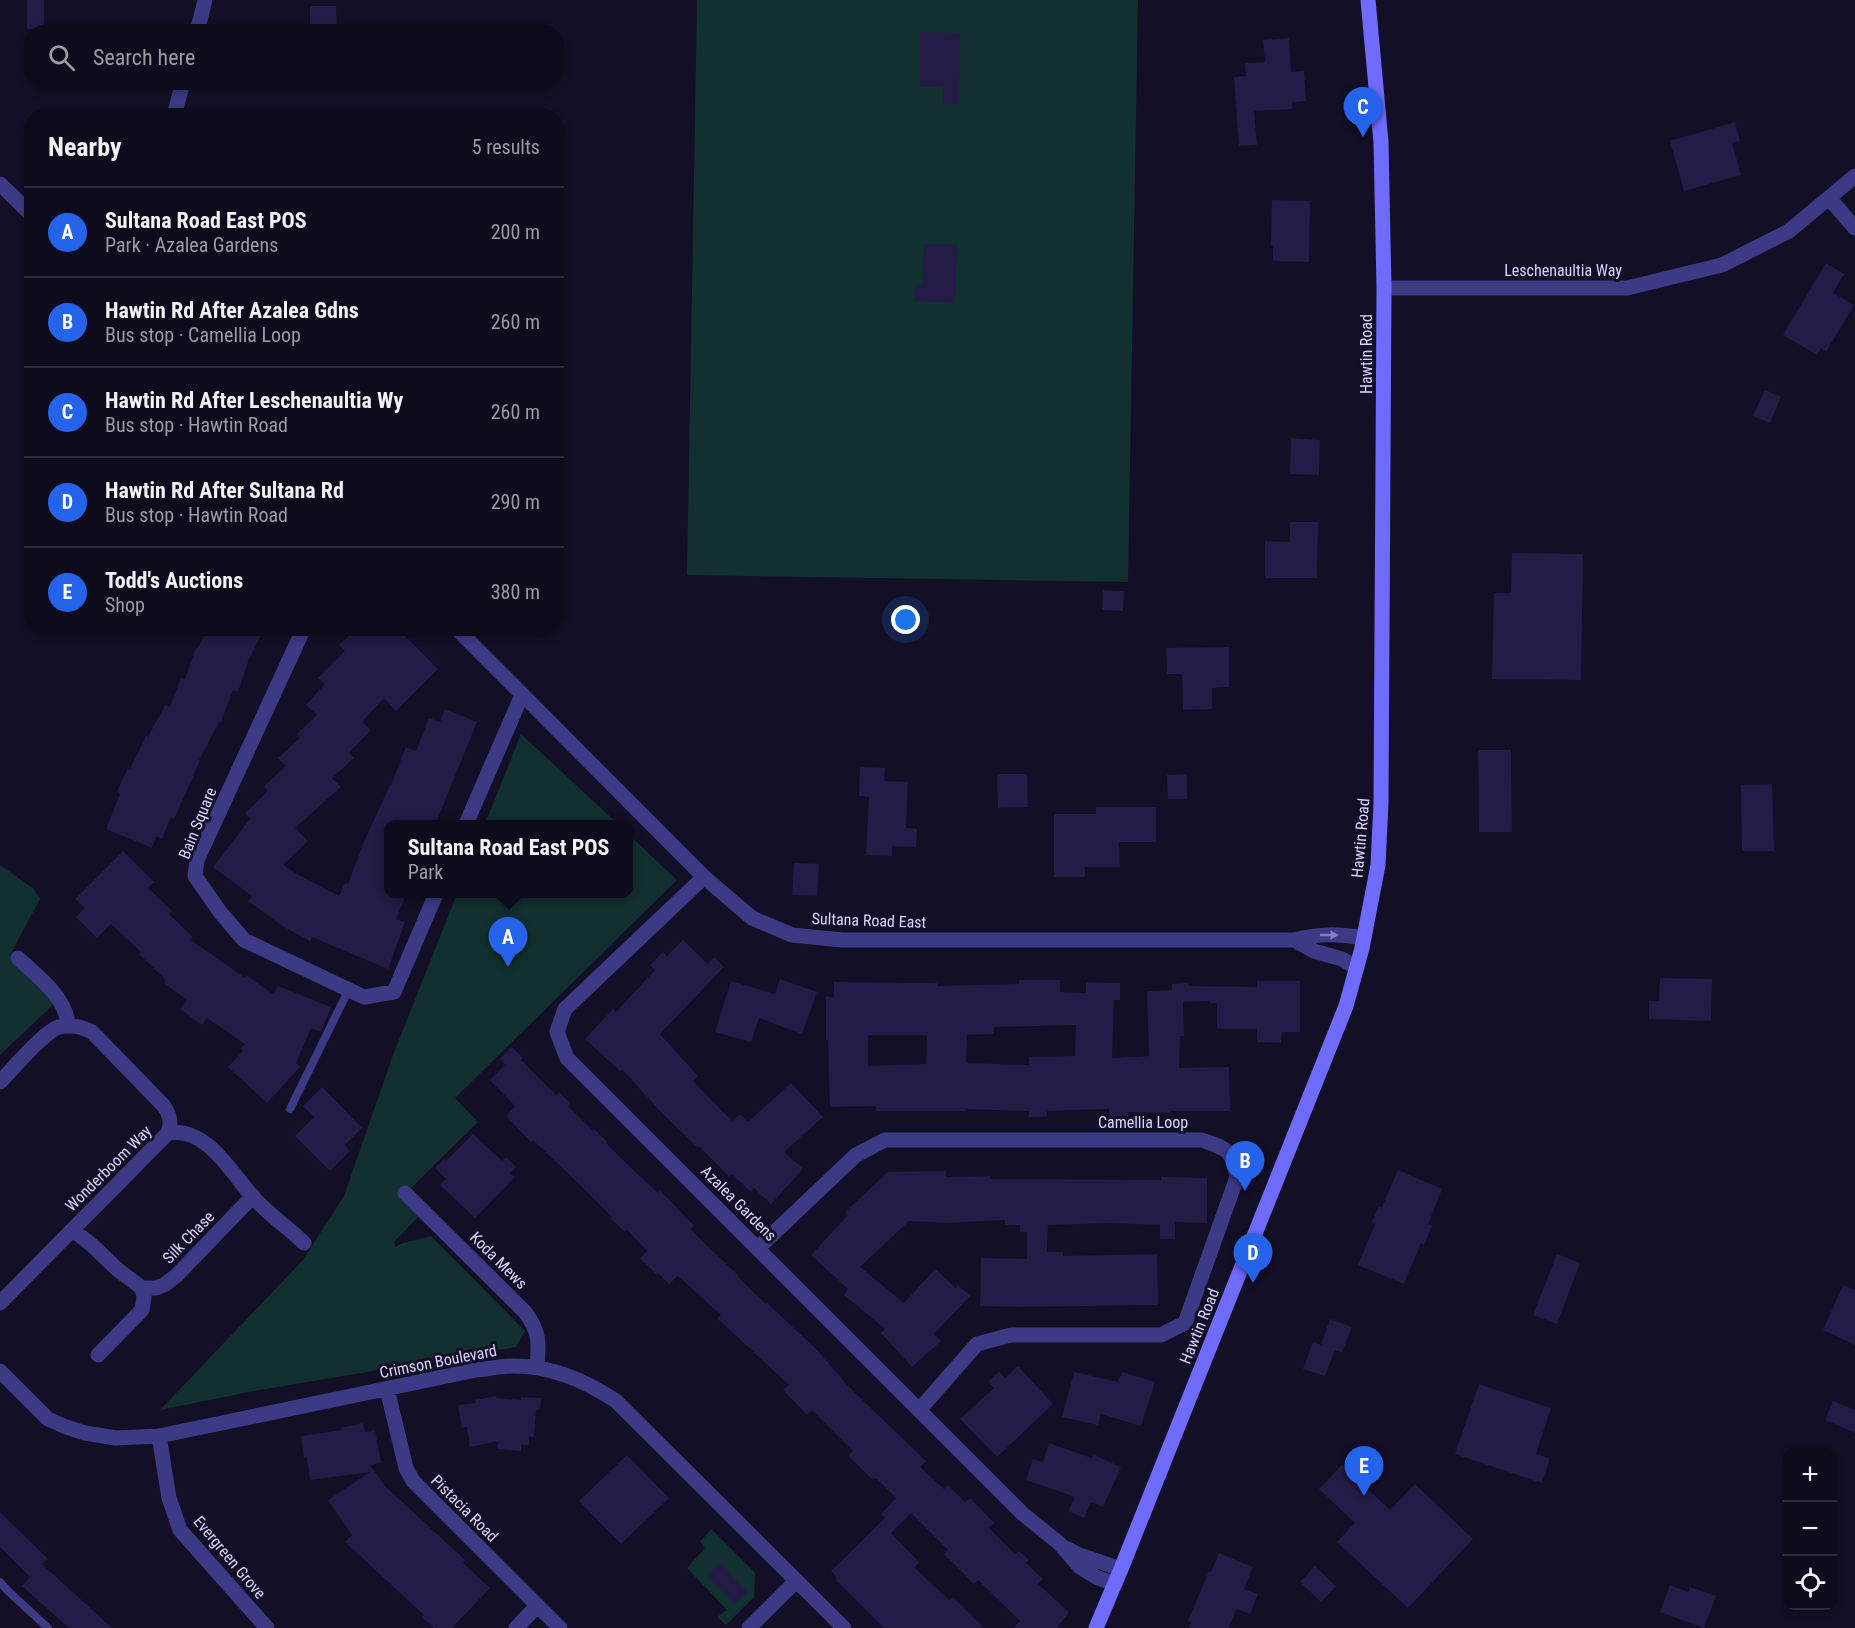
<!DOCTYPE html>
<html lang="en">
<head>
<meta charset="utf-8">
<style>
	body { margin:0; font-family:"Roboto Condensed",sans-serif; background:#171425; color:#f1f3f6 }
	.controls { position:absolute; right:18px; bottom:18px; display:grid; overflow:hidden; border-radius:12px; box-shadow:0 3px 9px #0003 }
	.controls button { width:54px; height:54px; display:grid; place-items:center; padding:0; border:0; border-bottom:2px solid #2e2b3b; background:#0e0b1c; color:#f1f3f6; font:30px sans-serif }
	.you { position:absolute; left:906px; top:620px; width:21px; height:21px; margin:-15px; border:4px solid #fff; border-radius:50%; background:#1a73e8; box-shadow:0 0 0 9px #1a73e833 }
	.badge { display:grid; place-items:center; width:39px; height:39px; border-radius:50%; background:#2563eb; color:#fff; font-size:20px; font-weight:700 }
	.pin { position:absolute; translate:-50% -50px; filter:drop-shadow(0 2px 3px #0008) }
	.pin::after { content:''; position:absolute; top:32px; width:21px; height:18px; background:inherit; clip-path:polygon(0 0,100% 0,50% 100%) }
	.popup { position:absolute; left:384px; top:820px; width:249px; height:78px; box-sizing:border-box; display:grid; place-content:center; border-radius:12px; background:#0e0b1c; filter:drop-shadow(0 2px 4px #0005); font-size:20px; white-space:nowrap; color:#9b9ba3 }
	.popup b { font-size:22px; color:#f1f3f6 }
	.popup::after { content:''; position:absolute; left:50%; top:100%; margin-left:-12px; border:12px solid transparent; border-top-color:#0e0b1c }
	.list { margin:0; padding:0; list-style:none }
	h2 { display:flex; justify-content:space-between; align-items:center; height:78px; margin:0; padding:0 24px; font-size:26px }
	h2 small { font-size:20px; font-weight:400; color:#9b9ba3 }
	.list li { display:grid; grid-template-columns:39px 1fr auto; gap:18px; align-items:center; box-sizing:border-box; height:90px; padding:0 24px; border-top:2px solid #2e2b3b }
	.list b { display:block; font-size:22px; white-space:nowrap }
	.list p { margin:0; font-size:20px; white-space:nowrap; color:#9b9ba3 }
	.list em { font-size:20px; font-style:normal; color:#9b9ba3 }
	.icon { flex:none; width:33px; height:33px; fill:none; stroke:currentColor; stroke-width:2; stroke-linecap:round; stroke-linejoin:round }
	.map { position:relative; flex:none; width:1855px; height:1628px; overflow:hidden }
	.search { position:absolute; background:#0e0b1c; box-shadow:0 3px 9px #0003; left:24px; top:24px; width:540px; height:66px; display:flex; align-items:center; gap:15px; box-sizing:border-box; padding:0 21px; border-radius:24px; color:#9b9ba3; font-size:22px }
	.panel { position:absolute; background:#0e0b1c; box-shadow:0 3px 9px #0003; left:24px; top:108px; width:540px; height:528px; border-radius:24px }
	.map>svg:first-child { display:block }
	.green { fill:#12302f }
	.building { fill:#241b47; fill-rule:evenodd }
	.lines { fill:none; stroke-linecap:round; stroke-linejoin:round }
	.service { stroke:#3d3a85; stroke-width:8 }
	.minor { stroke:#3d3a85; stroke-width:15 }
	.tertiary { stroke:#3d3a85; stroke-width:15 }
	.secondary { stroke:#6f6bff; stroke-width:15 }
	.oneway { fill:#837fbc }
	.labels { text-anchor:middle; stroke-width:6; stroke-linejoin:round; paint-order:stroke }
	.street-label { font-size:16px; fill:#d9d4ff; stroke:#130f26 }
</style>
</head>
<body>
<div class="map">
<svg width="1855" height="1628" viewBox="0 0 1855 1628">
	<rect width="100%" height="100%" fill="#130f26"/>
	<!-- green -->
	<path class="green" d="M697 0H1138L1128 582 687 575Z
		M521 734 618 824H485Z
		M628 834 677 880 455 1098 478 1122 406 1193 424 1211 394 1242 395 1247 403 1243 431 1236 525 1331 516 1347 254 1391 160 1410 303 1260 344 1196 393 1055 457 894H628Z
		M0 865 34 889 40 899 10 955 18 958 59 999 0 1055Z
		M711 1529 755 1573 754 1597 726 1625 717 1617 727 1610 687 1568 705 1548 700 1542Z"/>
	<!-- building -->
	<path class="building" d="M27 0H44V29H27Z
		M310 6H336L337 32H310Z
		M920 32 960 33 959 104H942L943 87H920Z
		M1289 38 1291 72 1304 71 1306 101 1292 102V109L1254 111 1257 145 1239 146 1234 77 1246 76 1245 63 1265 62 1263 40Z
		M1735 122 1740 141 1732 143 1741 175 1684 191 1670 141Z
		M1272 200 1310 201 1309 262 1273 261V246H1271Z
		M924 244 957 245 955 303 915 301 916 285H923Z
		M1826 263 1844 274 1833 293 1854 305 1826 352 1821 348 1817 355 1783 335Z
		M1765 390 1781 397 1770 423 1753 416Z
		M1291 438 1320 440 1319 475 1290 474Z
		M1290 522H1318L1317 578H1265V541L1290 542Z
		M1512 553 1583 554 1581 680 1492 679 1494 593H1511Z
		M1103 590 1124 591 1123 611 1102 610Z
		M208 628H265L249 659 238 692 233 690 221 722H219L199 760 200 761 174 819 171 817 162 839 156 836 152 848 106 829 120 794 117 792 128 768 130 769 146 736 148 737 165 705 170 707 181 678 185 679 196 648H198Z
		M357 628H397L438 669 396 711 384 698 362 722 371 730 349 753 354 758 332 778 341 787 295 828 308 841 283 865 297 874 339 896 345 883 348 884 363 844 390 785H391L406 747 416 751 429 718 440 722 445 709 477 722 435 825H388V894H406L396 919 405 922 388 969 312 937 310 941 284 927 248 901 252 896 213 867 250 819 245 813 268 791 264 786 286 766 278 758 300 738 297 734 317 715 306 705 325 684 318 678 345 651 339 645Z
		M1229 647V687L1212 688V709L1183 710 1182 674H1167L1166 648Z
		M1478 750H1511L1512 832H1479Z
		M860 767 885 768 884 781 908 782 906 828 917 829 916 847 892 846V856L866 855 869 797 859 796Z
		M997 774H1027L1028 807 998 808Z
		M1187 774V799H1168L1167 775Z
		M1772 784 1774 851H1742L1741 785Z
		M1096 807H1156V842H1119L1120 867H1085V877H1054V814H1096Z
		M123 851 154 882 148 888 172 911 169 914 193 937 191 940 245 978 246 975 273 994 278 986 331 1007 321 1032 311 1028 296 1063 300 1067 267 1103 228 1067 243 1051 241 1048 245 1044 207 1018 202 1025 180 1009 187 1000 164 983 166 980 139 954 141 952 111 924 97 938 76 917 85 908 75 899Z
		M794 863 819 864 817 896 792 895Z
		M683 940 708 964 714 957 724 967 660 1034 698 1076 693 1081 732 1121 740 1114 748 1122 791 1083 823 1117 784 1152 803 1169 771 1204 754 1188 751 1192 732 1174 729 1177 699 1146 698 1148 660 1111 622 1069 620 1071 585 1039 613 1009 616 1012 655 970 650 965 663 952 667 956Z
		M1660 978 1712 979 1711 1021 1649 1019V1001H1659Z
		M780 979 817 992 802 1034 759 1018 751 1042 715 1032 731 981 775 994Z
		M1019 980H1060V992L1086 993V982L1120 983V1000H1114L1112 1058 1149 1056 1147 991 1172 990V984L1188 983 1189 986 1257 987V981H1300V1032H1282L1281 1043 1257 1042V1029H1217V1003H1210V1001L1183 1002 1184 1036H1180L1179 1068 1229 1067 1230 1111H1170V1113L1128 1112V1116L1109 1117V1109L1074 1110 1047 1111V1117H1029V1111L965 1109V1111H876V1106L830 1107 828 1040H826V996L834 998V982L937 983V986L1019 984ZM1076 1025 1075 1056 1029 1057V1065L966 1063 967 1035 994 1034V1027ZM868 1035H927L926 1064 868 1066Z
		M512 1047 523 1058 521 1060 556 1095 559 1092 570 1103 568 1106 593 1131 594 1129 607 1142 606 1143 627 1164 658 1193 660 1190 694 1226 691 1229 695 1234 739 1276 738 1277 766 1304 767 1303 816 1349 849 1387 926 1461 920 1467 944 1489 948 1485 965 1502 970 1498 981 1509 995 1524 988 1527 1015 1554 1019 1551 1029 1560 1026 1563 1043 1579 1038 1584 1069 1612 1057 1628H1013L1020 1621 978 1580 974 1584 944 1554 948 1550 911 1513 891 1533 919 1562 914 1567 949 1600 953 1597 984 1628H884L836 1580 837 1578 831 1571 885 1518 881 1514 896 1498 876 1478 873 1480 848 1456 853 1451 812 1410 807 1415 783 1390 789 1385 717 1318 721 1315 678 1276 669 1284 659 1274 657 1275 640 1258 647 1251 627 1230 625 1232 610 1218 612 1217 580 1185 533 1140 531 1142 506 1116 515 1106 490 1080 505 1065 500 1059Z
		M322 1087 362 1128 345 1145 350 1151 330 1171 295 1136 314 1117 303 1106Z
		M473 1134 502 1161 506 1157 516 1167 510 1173 515 1177 475 1218 440 1185 446 1179 435 1168 444 1159 446 1161Z
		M1398 1170 1442 1189 1428 1224 1432 1226 1424 1245 1421 1243 1404 1284 1358 1265 1375 1224 1372 1222 1379 1206 1382 1207Z
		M946 1171V1177L990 1176V1179L1161 1180V1177L1207 1178V1223L1175 1222V1239H1160V1225L1110 1223 1048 1225 1047 1252H1063V1256L1157 1254 1158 1305 1018 1307 980 1306 981 1258 1027 1259V1232H1020V1225H1005V1220L947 1223 909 1221 860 1267 904 1303 935 1269 956 1288 958 1285 970 1296 934 1334 941 1341 912 1367 881 1333 885 1329 844 1295 848 1289 811 1255 848 1215 845 1212 888 1172Z
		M1557 1254 1580 1263 1557 1324 1533 1315Z
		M1843 1285 1855 1290V1345L1823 1330Z
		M1330 1319 1352 1327 1342 1353 1335 1350 1325 1376 1303 1369 1313 1342 1321 1345Z
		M1018 1366 1053 1404 997 1457 960 1419 994 1388 988 1382 999 1371 1005 1378Z
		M1074 1372 1118 1382 1122 1372 1155 1382 1141 1426 1101 1414 1098 1425 1062 1417Z
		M1479 1384 1551 1408 1536 1454 1550 1458 1542 1483 1455 1454Z
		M496 1396V1398L521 1400V1397L541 1398 540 1409 536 1411 534 1437 529 1436V1445H521V1451L497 1449 498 1441 470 1447 467 1427 462 1428 458 1405 476 1403 475 1400Z
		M1833 1401 1855 1410V1433L1825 1420Z
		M363 1423 365 1432 375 1430 381 1463 370 1465 385 1486 465 1560 463 1563 490 1588 452 1628H434L422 1617 424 1615 345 1542 352 1535 328 1500 370 1472 310 1480 307 1457 304 1458 301 1436 341 1430V1428Z
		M1049 1443 1092 1458 1094 1455 1121 1467 1103 1507 1091 1502 1084 1518 1068 1511 1075 1497 1026 1480 1033 1459 1043 1462Z
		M627 1455 669 1498 621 1544 579 1501Z
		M1342 1465 1390 1510 1415 1484 1473 1539 1408 1608 1337 1542 1355 1523 1319 1489Z
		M0 1512 48 1559 42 1564 112 1628H69L22 1586 30 1577 0 1547Z
		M1219 1553 1253 1567 1244 1589 1258 1594 1250 1614 1236 1609 1229 1628H1189L1191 1622 1188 1621 1209 1571 1211 1572Z
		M720 1563 748 1592 735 1604 707 1576Z
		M1315 1566 1336 1586 1321 1602 1300 1582Z
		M1670 1585 1688 1592 1690 1587 1716 1596 1704 1628 1660 1612Z"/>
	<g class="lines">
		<!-- service -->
		<path class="service" d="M290 1109 349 989
			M0 1582 8 1591 48 1628"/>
		<!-- minor -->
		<path class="minor" d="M197 32 205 0
			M174 116 183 82
			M1829 198 1855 228
			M1384 288H1627L1722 265 1789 231 1855 176
			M304 628 197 860 195 876 220 912 244 940 364 997 394 992 436 894
			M466 824 522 695
			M704 877 565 1009 557 1032 567 1058 1023 1514 1060 1544 1080 1567 1096 1577 1114 1584
			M18 958C37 976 67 997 68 1026
			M0 1082C13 1069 43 1032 59 1027 71 1024 82 1027 92 1032L163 1105C170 1114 172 1122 168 1133L0 1303
			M168 1133C206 1126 231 1172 252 1196 267 1213 287 1227 304 1243
			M405 1193 525 1312C540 1332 539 1343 537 1367
			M73 1230 93 1246 118 1270 142 1288H156L164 1285 176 1276 253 1196
			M758 1248 856 1155 885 1140H1202C1227 1149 1232 1149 1237 1177L1185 1323 1161 1335H1011L977 1344 920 1409
			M98 1355 142 1310 144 1297 142 1288
			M0 1371 48 1419 66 1427 85 1433 116 1438 159 1436 476 1370C488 1369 501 1366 514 1366 550 1366 586 1381 616 1401L844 1628
			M387 1389 406 1468 413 1481 560 1628
			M159 1436 169 1498 180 1530 267 1628
			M1068 1549 1077 1554 1121 1569
			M516 1628 537 1606
			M749 1628 796 1581"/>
		<!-- tertiary -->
		<path class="tertiary" d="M0 184 32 215
			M456 628 704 877 752 918 792 935 842 940H1294C1321 933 1337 934 1364 938
			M1294 940 1314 951 1342 959 1357 968"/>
		<!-- secondary -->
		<path class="secondary" d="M1096 1628 1121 1569 1346 1006 1362 948 1378 865 1381 803 1384 288 1381 142 1368 0"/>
	</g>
	<!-- one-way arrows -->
	<defs><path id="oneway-solid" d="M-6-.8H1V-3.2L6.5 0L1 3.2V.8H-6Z" transform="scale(1.5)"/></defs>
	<use class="oneway" href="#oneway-solid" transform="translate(1329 935)"/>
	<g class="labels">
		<!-- street labels -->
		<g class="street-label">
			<text x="1563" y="276">Leschenaultia Way</text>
			<text transform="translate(1366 354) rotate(-90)" y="6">Hawtin Road</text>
			<text transform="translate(197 823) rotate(-68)" y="6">Bain Square</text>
			<text transform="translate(1360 838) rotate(-85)" y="6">Hawtin Road</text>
			<text transform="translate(869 920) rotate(2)" y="6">Sultana Road East</text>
			<text x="1143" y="1128">Camellia Loop</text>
			<text transform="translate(108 1168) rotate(-45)" y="6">Wonderboom Way</text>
			<text transform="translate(739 1203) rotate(45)" y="6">Azalea Gardens</text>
			<text transform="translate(188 1237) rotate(-46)" y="6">Silk Chase</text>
			<text transform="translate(499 1260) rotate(45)" y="6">Koda Mews</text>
			<text transform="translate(1199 1326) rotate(-68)" y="6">Hawtin Road</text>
			<text transform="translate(438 1361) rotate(-11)" y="6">Crimson Boulevard</text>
			<text transform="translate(465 1508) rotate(45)" y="6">Pistacia Road</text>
			<text transform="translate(230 1557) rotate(50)" y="6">Evergreen Grove</text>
		</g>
	</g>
</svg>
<div class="controls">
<button>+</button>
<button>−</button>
<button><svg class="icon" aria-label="locate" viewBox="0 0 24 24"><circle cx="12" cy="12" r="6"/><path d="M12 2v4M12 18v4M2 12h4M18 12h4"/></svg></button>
</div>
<div class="you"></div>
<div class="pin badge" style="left:508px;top:967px">A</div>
<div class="popup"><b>Sultana Road East POS</b>Park</div>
<div class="pin badge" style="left:1245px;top:1191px">B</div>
<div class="pin badge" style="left:1363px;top:137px">C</div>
<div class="pin badge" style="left:1253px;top:1283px">D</div>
<div class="pin badge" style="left:1364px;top:1496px">E</div>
<div class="search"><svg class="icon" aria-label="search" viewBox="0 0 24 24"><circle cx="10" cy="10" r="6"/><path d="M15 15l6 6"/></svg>Search here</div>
<section class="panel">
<h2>Nearby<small>5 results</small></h2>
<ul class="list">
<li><span class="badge">A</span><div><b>Sultana Road East POS</b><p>Park · Azalea Gardens</p></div><em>200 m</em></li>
<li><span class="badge">B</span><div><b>Hawtin Rd After Azalea Gdns</b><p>Bus stop · Camellia Loop</p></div><em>260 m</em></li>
<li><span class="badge">C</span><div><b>Hawtin Rd After Leschenaultia Wy</b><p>Bus stop · Hawtin Road</p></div><em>260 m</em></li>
<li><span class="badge">D</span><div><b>Hawtin Rd After Sultana Rd</b><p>Bus stop · Hawtin Road</p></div><em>290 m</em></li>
<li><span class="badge">E</span><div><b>Todd's Auctions</b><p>Shop</p></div><em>380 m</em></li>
</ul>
</section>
</div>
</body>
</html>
